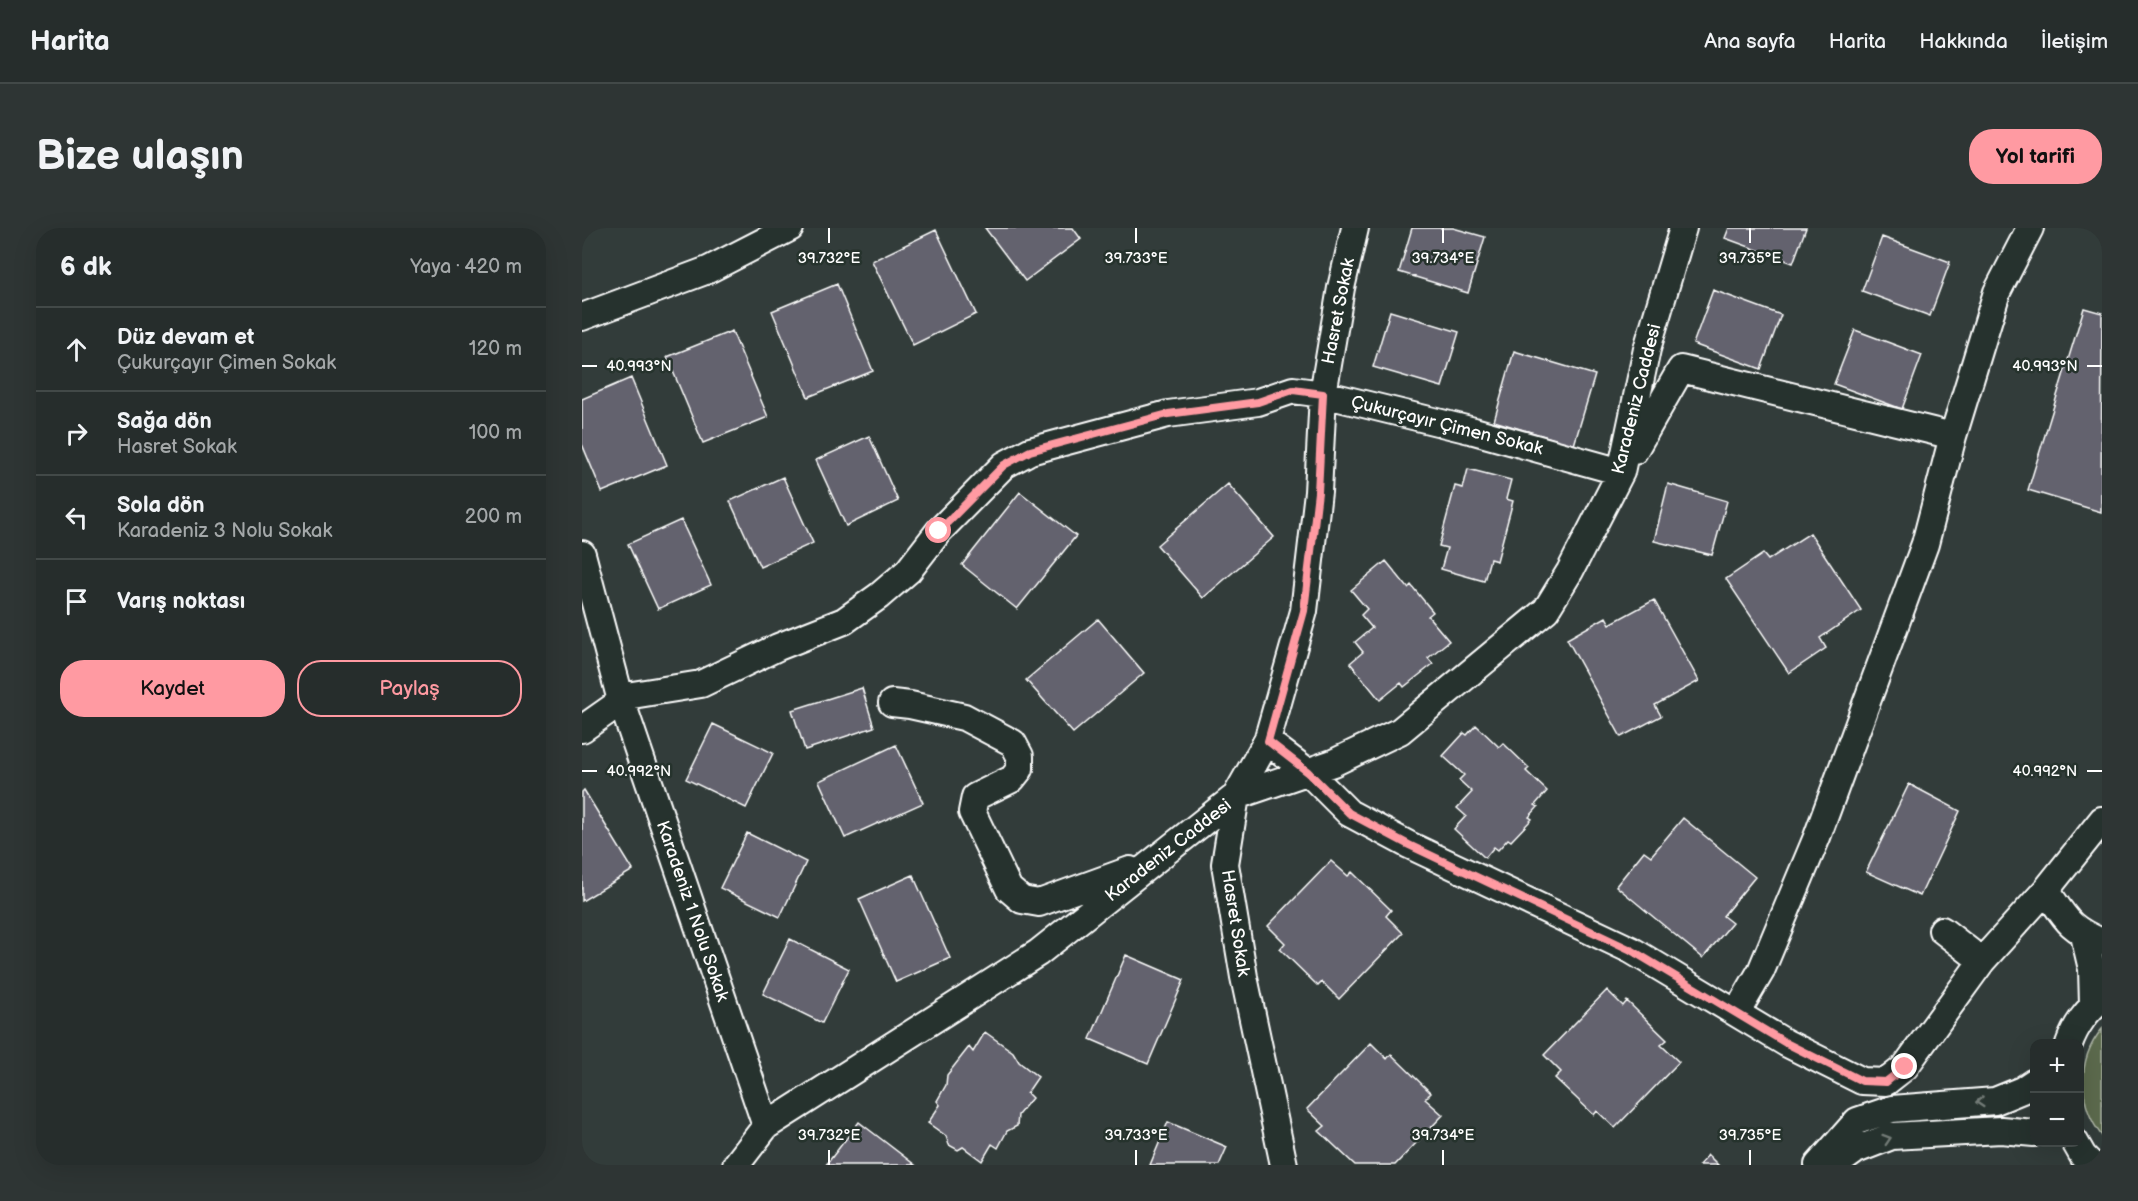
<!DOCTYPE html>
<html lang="tr">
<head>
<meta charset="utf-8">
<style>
	body { margin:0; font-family:"Balsamiq Sans",sans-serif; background:#2e3534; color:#f1f3f6 }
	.controls { position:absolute; right:18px; bottom:18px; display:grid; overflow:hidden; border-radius:12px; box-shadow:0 6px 24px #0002 }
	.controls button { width:54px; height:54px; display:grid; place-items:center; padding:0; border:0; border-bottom:2px solid #424948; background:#262d2c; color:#f1f3f6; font:30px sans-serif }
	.stop { position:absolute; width:18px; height:18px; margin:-14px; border:4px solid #ff9aa2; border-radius:50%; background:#fff }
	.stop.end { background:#ff9aa2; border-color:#fff; box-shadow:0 2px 6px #0008 }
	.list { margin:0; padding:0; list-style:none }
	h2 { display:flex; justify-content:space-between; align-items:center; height:78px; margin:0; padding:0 24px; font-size:26px }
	h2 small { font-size:20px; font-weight:400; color:#a4a8a9 }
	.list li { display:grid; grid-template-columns:39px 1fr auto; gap:18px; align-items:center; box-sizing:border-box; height:84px; padding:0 24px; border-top:2px solid #424948 }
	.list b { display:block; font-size:22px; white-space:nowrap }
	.list p { margin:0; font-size:20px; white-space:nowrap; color:#a4a8a9 }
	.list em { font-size:20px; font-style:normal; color:#a4a8a9 }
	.actions { display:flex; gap:12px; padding:18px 24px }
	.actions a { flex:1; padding:14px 0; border:2px solid #ff9aa2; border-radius:24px; text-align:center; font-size:21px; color:#ff9aa2 }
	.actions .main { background:#ff9aa2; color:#111 }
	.icon { flex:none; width:33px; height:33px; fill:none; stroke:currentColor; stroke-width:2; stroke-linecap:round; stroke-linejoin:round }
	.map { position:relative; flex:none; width:1520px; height:937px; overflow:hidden; border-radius:24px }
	header { display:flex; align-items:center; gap:36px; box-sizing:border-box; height:84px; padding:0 30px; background:#262d2c; border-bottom:2px solid #424948 }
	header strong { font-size:28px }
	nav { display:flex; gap:33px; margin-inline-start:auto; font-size:21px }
	.intro { display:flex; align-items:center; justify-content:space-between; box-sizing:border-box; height:144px; padding:0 36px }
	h1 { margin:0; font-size:42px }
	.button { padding:15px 27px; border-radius:24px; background:#ff9aa2; color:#111; font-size:21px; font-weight:700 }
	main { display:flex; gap:36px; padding:0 36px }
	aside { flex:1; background:#262d2c; border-radius:24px; box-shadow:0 6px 24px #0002 }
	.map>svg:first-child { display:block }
	.green { fill:#5c6b4d; stroke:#aeb5a6; stroke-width:1.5 }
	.building { fill:#64626e; stroke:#fff; stroke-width:1.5 }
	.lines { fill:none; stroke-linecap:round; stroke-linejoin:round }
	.minor-casing { stroke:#fff; stroke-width:30 }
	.minor { stroke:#26332d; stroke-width:26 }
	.oneway { stroke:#727a76 }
	.route { stroke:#ff9aa2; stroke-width:8 }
	.ticks { fill:none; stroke:#fff; stroke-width:2 }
	.labels { text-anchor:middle; stroke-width:5; stroke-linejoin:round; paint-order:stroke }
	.street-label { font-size:18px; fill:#fff; stroke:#26332d }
	.ticks-label { font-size:15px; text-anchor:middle; fill:#fff; stroke:#26332d; stroke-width:5; stroke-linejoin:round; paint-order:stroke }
</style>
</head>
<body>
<header>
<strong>Harita</strong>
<nav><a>Ana sayfa</a><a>Harita</a><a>Hakkında</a><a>İletişim</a></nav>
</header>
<div class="intro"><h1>Bize ulaşın</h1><a class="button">Yol tarifi</a></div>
<main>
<aside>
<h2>6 dk<small>Yaya · 420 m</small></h2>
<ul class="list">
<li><svg class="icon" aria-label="ahead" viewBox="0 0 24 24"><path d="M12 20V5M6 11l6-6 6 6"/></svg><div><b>Düz devam et</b><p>Çukurçayır Çimen Sokak</p></div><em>120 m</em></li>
<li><svg class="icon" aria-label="right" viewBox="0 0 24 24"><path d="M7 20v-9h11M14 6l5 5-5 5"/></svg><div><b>Sağa dön</b><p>Hasret Sokak</p></div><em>100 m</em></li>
<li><svg class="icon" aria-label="left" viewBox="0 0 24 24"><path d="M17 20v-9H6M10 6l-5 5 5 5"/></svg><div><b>Sola dön</b><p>Karadeniz 3 Nolu Sokak</p></div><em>200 m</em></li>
<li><svg class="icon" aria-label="arrive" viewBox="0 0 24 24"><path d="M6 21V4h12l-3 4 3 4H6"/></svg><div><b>Varış noktası</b></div></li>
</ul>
<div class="actions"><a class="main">Kaydet</a><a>Paylaş</a></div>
</aside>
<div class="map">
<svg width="1520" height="937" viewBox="0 0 1520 937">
	<rect width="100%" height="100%" fill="#323c3a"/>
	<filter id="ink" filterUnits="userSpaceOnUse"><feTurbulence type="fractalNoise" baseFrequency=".0167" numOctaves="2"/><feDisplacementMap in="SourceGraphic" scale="12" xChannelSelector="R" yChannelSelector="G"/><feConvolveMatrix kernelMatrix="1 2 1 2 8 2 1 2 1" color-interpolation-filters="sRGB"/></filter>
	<g filter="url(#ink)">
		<!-- green -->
		<path class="green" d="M1520 801V908C1496 877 1494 832 1520 801Z"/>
		<!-- building -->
		<path class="building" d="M403 0H491L499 11 443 53Z
			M830 0H871L903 9 886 65 817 44Z
			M1147 0H1224L1211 35 1143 10Z
			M354 2 394 86 331 117 290 33Z
			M1300 9 1368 34 1348 88 1280 63Z
			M255 56 291 143 226 169 190 83Z
			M1131 62 1199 87 1179 141 1111 116Z
			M1502 80 1520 85 1519 284 1446 262Z
			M808 83 877 104 860 159 791 139Z
			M1273 102 1340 127 1320 181 1252 156Z
			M150 103 186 189 121 215 85 129Z
			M932 123 1013 147 992 217 912 193Z
			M49 150 85 237 20 264 0 216V171Z
			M287 208 316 273 264 298 234 232Z
			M886 241 929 252 924 271 931 273 915 333 908 331 902 353 859 341 865 320 857 318 873 258 881 260Z
			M201 249 231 315 178 339 148 273Z
			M646 256 692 309 621 370 575 317Z
			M1086 256 1145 273 1130 327 1072 313Z
			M438 264 494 308 435 381 380 337Z
			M99 292 129 357 76 381 46 316Z
			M1228 305 1279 382 1238 410 1244 420 1207 445 1144 351 1181 326 1186 332Z
			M804 333 826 360 829 357 851 384 846 388 867 413 846 430 851 436 822 459 819 455 798 472 768 435 781 424 773 414 790 400 779 387 785 381 769 362Z
			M1072 372 1117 453 1073 477 1079 488 1039 509 985 411 1024 389 1028 396Z
			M516 391 562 445 491 505 444 452Z
			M280 460 292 499 223 522 210 482Z
			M131 496 191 525 164 580 104 551Z
			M894 497 917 519 921 515 947 540 944 543 965 563 953 577 956 579 947 589 950 591 929 613 926 611 916 622 912 619 903 630 872 601 884 588 875 580 890 564 877 552 882 547 861 528 882 505 885 507Z
			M314 517 341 575 263 610 237 553Z
			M1327 556 1378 583 1338 668 1284 644Z
			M2 562 51 642 0 673V564Z
			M1101 590 1173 649 1141 688 1150 695 1121 730 1034 658 1062 623 1069 628Z
			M165 605 224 634 198 689 138 660Z
			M749 633 766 648 770 644 809 682 804 688 821 705 757 771 740 754 736 758 698 721 703 715 686 698Z
			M331 647 368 730 314 754 277 671Z
			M208 711 267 741 240 795 181 766Z
			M544 727 602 752 566 836 508 811Z
			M1025 762 1041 778 1045 773 1085 812 1079 817 1097 834 1033 900 1015 883 1012 887 973 850 979 844 962 827Z
			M403 804 431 824 437 834 456 849 445 865 450 870 436 887 435 898 425 903 416 920 410 916 400 933 381 919 376 922 367 917 364 908 346 895 358 877 355 873 364 857 365 847 387 819 391 824Z
			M789 815 805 831 809 826 849 865 843 871 861 887 813 937H773L737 903 743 898 725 881Z
			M277 894 333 937H244Z
			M586 894 645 919 637 937H568Z
			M1126 927 1136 937H1117Z"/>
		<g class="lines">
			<!-- minor casing -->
			<g class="minor-casing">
				<path id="minor" d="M0 89 126 42 208 0
					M1052 223 1099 141 1371 208
					M0 326 38 469 184 898
					M310 475 328 477 382 489 431 515 438 528V541L430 551 393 569 390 584 427 661 440 672 457 675 548 642
					M0 501 37 475 38 469 119 456 196 419 262 393 297 368 326 343 357 303 422 237 448 223 586 186 676 174 711 162 741 166 892 203 1039 244
					M685 513 726 544 767 585 827 617 1049 722 1204 815 1280 853 1304 854 1323 839 1400 733 1464 662 1520 592
					M1464 662C1484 691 1486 700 1520 714
					M1360 702 1400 733
					M1502 707 1510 741 1511 777
					M1155 784 1179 743 1235 609 1343 316 1371 208 1415 64 1448 0
					M1487 816C1493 799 1505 781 1520 771
					M1493 914 1501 928 1510 937
					M154 937 184 898 456 725 654 568 751 535 818 503 964 382 988 343 1039 244 1065 121 1101 0
					M702 937 662 749 643 636 654 568 685 513 722 383 736 264 741 166 759 60 773 0
					M1236 937 1275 893 1310 881 1413 873 1440 862 1452 854
					M1253 937 1274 922 1310 908 1419 902 1452 905"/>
			</g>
			<!-- minor -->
			<use href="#minor" class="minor"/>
		</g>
		<!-- one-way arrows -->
		<defs><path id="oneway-chevron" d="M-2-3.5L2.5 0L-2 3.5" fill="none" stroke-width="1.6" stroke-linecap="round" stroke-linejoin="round" transform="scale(1.5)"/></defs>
		<g class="oneway">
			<use href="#oneway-chevron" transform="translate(1398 874) rotate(176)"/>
			<use href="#oneway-chevron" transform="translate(1305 911) rotate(-18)"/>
		</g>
	</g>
	<g class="lines" filter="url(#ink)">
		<!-- route -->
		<path class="route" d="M357 303 422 237 448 223 586 186 676 174 711 162 741 166 736 264 722 383 686 513 726 544 767 585 827 617 1049 722 1204 815 1280 853 1304 854 1323 839"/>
	</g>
	<!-- ticks -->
	<path class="ticks" d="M247 0V15M554 0V15M861 0V15M1168 0V15M0 138H15M1505 138H1520M0 543H15M1505 543H1520M247 922V937M554 922V937M861 922V937M1168 922V937"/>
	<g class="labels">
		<!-- street labels -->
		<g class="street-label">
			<text transform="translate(756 83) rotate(-79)" y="6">Hasret Sokak</text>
			<text transform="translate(1054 171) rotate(-76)" y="6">Karadeniz Caddesi</text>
			<text transform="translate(865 197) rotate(14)" y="6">Çukurçayır Çimen Sokak</text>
			<text transform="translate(586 622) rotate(-38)" y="6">Karadeniz Caddesi</text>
			<text transform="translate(111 683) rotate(71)" y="6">Karadeniz 1 Nolu Sokak</text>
			<text transform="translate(654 695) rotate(81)" y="6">Hasret Sokak</text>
		</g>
	</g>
	<g class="ticks-label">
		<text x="247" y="35">39.732°E</text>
		<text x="554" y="35">39.733°E</text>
		<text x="861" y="35">39.734°E</text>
		<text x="1168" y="35">39.735°E</text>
		<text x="57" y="143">40.993°N</text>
		<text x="1463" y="143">40.993°N</text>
		<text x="57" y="548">40.992°N</text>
		<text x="1463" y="548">40.992°N</text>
		<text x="247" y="912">39.732°E</text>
		<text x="554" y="912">39.733°E</text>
		<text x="861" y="912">39.734°E</text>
		<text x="1168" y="912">39.735°E</text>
	</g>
</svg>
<div class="controls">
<button>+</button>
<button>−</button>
</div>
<div class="stop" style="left:357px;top:303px"></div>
<div class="stop end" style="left:1323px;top:839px"></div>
</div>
</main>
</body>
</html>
